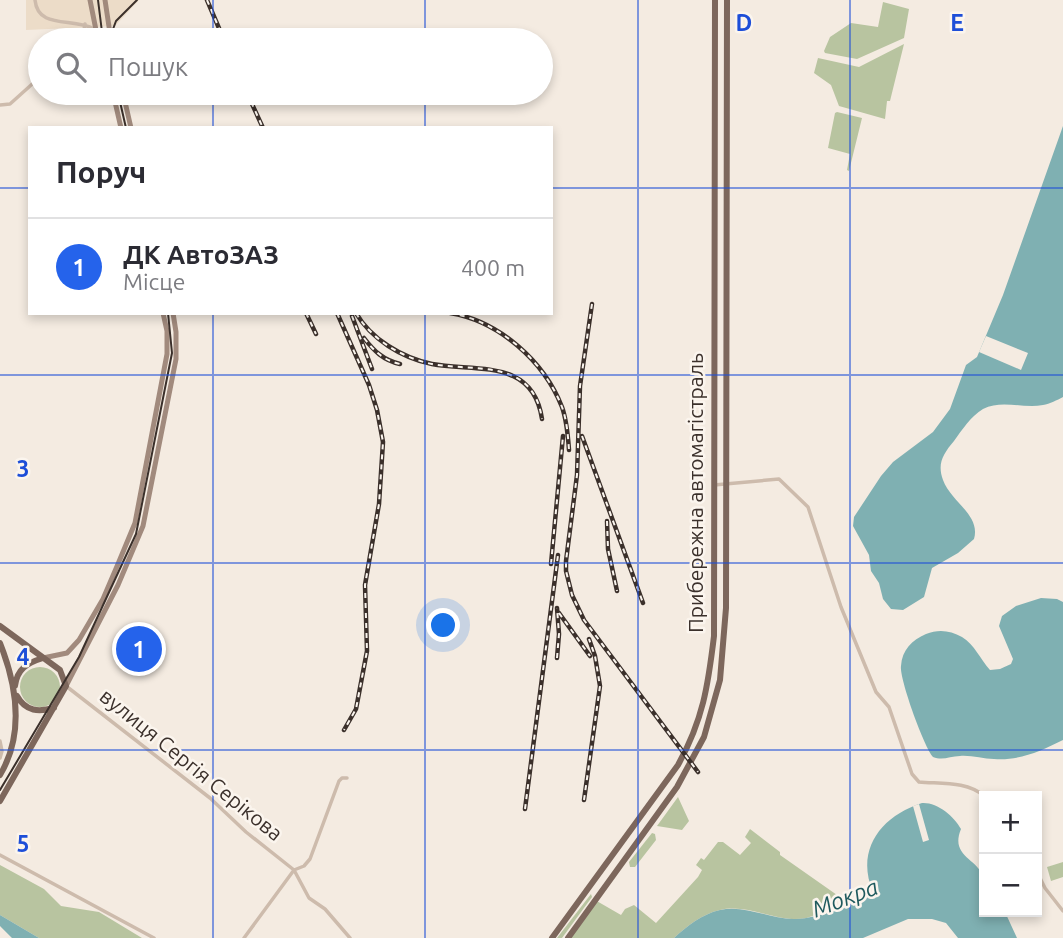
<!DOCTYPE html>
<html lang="uk">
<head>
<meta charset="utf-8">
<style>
	body { margin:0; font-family:Ubuntu,sans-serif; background:#f7f7f7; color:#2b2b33 }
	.controls { position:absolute; right:21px; bottom:21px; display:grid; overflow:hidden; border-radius:0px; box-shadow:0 4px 10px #0003 }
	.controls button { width:63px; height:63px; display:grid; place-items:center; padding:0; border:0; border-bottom:2px solid #e1e1e2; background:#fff; color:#2b2b33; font:35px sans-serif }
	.you { position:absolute; left:444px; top:626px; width:24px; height:24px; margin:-18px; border:5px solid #fff; border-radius:50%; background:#1a73e8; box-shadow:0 0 0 10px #1a73e833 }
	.badge { display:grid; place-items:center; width:46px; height:46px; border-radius:50%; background:#2563eb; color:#fff; font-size:23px; font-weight:700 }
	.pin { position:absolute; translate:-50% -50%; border:4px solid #fff; box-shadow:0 2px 7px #0006 }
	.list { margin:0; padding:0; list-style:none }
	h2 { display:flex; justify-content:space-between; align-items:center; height:91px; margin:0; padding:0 28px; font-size:30px }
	h2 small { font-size:23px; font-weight:400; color:#7c7c81 }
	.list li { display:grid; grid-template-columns:46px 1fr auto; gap:21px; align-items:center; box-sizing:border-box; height:98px; padding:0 28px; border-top:2px solid #e1e1e2 }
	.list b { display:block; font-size:26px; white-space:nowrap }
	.list p { margin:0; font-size:23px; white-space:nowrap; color:#7c7c81 }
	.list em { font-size:23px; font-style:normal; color:#7c7c81 }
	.icon { flex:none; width:38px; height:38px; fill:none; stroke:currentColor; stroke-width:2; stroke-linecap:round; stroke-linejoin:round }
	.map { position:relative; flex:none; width:1063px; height:938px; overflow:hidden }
	.search { position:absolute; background:#fff; box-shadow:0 4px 10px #0003; left:28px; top:28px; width:525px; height:77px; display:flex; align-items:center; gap:18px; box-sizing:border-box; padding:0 24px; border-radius:38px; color:#7c7c81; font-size:26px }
	.panel { position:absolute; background:#fff; box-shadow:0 4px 10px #0003; left:28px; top:126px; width:525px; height:189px; border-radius:0px }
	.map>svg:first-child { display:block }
	.green { fill:#b8c4a0 }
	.plaza { fill:#ecdcc8 }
	.water { fill:#7fb0b2 }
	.pier { fill:#f4ebe1 }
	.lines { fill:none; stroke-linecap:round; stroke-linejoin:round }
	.minor { stroke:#cdbbac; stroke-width:3.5 }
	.secondary { stroke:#a18a7d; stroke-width:5 }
	.primary { stroke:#7d675c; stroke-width:6 }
	.tram { stroke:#3b302b; stroke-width:2 }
	.rail-casing { stroke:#3b302b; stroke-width:4.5 }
	.rail { stroke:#fbf5ee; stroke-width:2; stroke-dasharray:5; stroke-linecap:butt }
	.grid { fill:none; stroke:#1d4ed8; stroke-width:2; stroke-opacity:0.55 }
	.labels { text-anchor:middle; stroke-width:5; stroke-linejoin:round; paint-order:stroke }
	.street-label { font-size:21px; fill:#3b302b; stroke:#fbf5ee }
	.water-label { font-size:23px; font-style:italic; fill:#1f5a5e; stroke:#fbf5ee }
	.grid-label { font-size:23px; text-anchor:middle; font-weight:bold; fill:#1d4ed8; stroke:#fbf5ee; stroke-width:5; stroke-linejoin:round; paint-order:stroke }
</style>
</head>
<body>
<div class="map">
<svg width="1063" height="938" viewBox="0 0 1063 938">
	<rect width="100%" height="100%" fill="#f4ebe1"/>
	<!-- green -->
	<path class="green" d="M883 2 909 9 904 38 857 59 825 53 824 51 830 37 851 23 878 27Z
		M904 44 890 101H887L885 119 839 106 831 85 814 73 818 58 859 67Z
		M837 112 862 118 849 171 847 170 850 154 828 148 835 113Z
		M20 687a20 20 0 1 1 40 0a20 20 0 1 1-40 0Z
		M678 797 689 821 682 830 657 826Z
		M750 829 780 852V855L837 895C831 901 825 911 817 914 787 930 752 902 720 910 702 914 687 926 674 938H567L595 900 621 915 625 909 634 905 656 923 698 877 702 870 696 865 701 858 704 860 718 842H723L740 855 751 843 745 837Z
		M652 833 655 834 656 840 635 867H630L629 862Z
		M1063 862V877L1051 881 1047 867Z
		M0 865 44 889 61 906 99 912 142 938H39L0 915Z
		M591 894 592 897 562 938H557Z"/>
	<!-- plaza -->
	<path class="plaza" d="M26 0H139L115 26 26 30Z"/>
	<!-- water -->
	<path class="water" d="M1063 126V397C1057 400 1050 404 1043 405 1023 409 1002 399 983 409 971 416 962 430 954 441 943 454 937 464 943 480 951 502 981 515 974 539L958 553 932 568 924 597 903 610 891 609 883 599 879 583 871 571 869 555 853 526 854 517 881 476 893 462 933 432 950 409 966 365 977 357 1003 295Z
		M1041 598 1057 599 1063 602V740C1041 751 1019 761 994 759 983 759 971 755 960 756 950 756 943 761 933 757 924 747 899 678 901 666 902 650 912 640 926 634 938 629 950 630 962 637 975 645 980 659 990 670L1000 669 1011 664 1013 659 999 626 1002 616 1016 606Z
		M922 803C937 802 954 816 961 829 950 856 976 858 984 877 987 886 984 902 984 912H1005L1017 938H958L946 923 932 919H908L863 938H674C687 926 702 914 720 910 745 904 771 920 796 919 818 918 856 906 873 892 855 850 881 816 922 803Z
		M0 915 39 938H12L0 926Z"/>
	<!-- pier -->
	<path class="pier" d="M986 336 1028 353 1021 370 979 352Z
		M919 804 929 840 923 842 913 806Z"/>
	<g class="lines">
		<!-- minor -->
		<path class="minor" d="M35 0C38 30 73 17 94 29
			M82 40 85 24
			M0 105 10 104 40 77
			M714 485 779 479 808 507 841 607 876 692 889 707 912 774 919 782C941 784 967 781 984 796
			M66 686 210 798 246 832 294 870 309 898 325 909 350 938
			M0 741 2 751 0 758
			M0 855 154 938
			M1037 872 1045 888 1063 911
			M244 938 294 870 304 866 310 859 339 781 342 778H347"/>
		<!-- secondary -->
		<path class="secondary" d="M90 0 98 40
			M105 0 111 40
			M113 93 121 128
			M123 93 131 128
			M43 658 67 653 79 640 103 599 118 564 135 523 167 354V331L163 313
			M66 686 118 585 143 526 176 359V332L173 313"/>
		<!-- primary -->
		<path class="primary" d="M0 626 60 670 66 686 0 801
			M0 643C17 686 25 733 0 775
			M15 686C17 669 27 663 43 658
			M17 696C26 712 39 712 54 708
			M552 938 678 765C703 720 708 686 714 636L715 0
			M568 938 677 787 704 737 720 680 726 608 727 0"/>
		<!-- tram -->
		<path class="tram" d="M98 0 103 40
			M109 40 116 21 137 0
			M118 93 126 128
			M0 790 79 657 136 534 172 353 168 313"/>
		<!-- rail casing -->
		<g class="rail-casing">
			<path id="rail" d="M207 0 224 40
				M247 93 263 128
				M592 304 580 386 577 475 566 561V571L572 595 584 620 698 772
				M306 313 316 334
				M337 313 369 385 377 410 383 442 379 504 365 585 367 651 356 709 344 730
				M356 313C371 339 402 358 432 364 476 372 533 358 542 419
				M450 313C499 321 544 361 562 407 567 421 568 436 569 450
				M352 316 372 369
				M364 338C374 351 383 360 400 364
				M582 436 643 603
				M607 521 608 549 617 591
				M551 564 563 436
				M559 613 590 656
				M557 658 559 634 557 608
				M584 800 600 686 595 656 589 639
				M525 809 558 555"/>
		</g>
		<!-- rail -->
		<use href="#rail" class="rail"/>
	</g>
	<!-- grid -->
	<path class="grid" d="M213 0V40M425 0V40M638 0V938M850 0V938M213 93V128M425 93V128M0 188H30M551 188H1063M213 313V938M425 313V938M0 375H1063M0 563H1063M0 750H1063"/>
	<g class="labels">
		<!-- street labels -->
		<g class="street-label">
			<text transform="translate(696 493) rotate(-90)" y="7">Прибережна автомагістраль</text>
			<text transform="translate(191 765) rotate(39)" y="7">вулиця Сергія Серікова</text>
		</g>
		<!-- water labels -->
		<g class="water-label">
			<text transform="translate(845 898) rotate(-21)" y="8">Мокра</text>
		</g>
	</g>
	<g class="grid-label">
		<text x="744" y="31">D</text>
		<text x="957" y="31">E</text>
		<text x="23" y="477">3</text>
		<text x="23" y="665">4</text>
		<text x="23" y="852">5</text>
	</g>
</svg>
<div class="controls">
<button>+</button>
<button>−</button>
</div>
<div class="you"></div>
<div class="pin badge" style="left:139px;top:649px">1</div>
<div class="search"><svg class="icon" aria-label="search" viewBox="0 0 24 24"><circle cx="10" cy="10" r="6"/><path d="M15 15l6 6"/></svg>Пошук</div>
<section class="panel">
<h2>Поруч<small></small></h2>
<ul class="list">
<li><span class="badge">1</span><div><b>ДК АвтоЗАЗ</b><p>Місце</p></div><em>400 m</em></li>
</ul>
</section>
</div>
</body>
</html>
